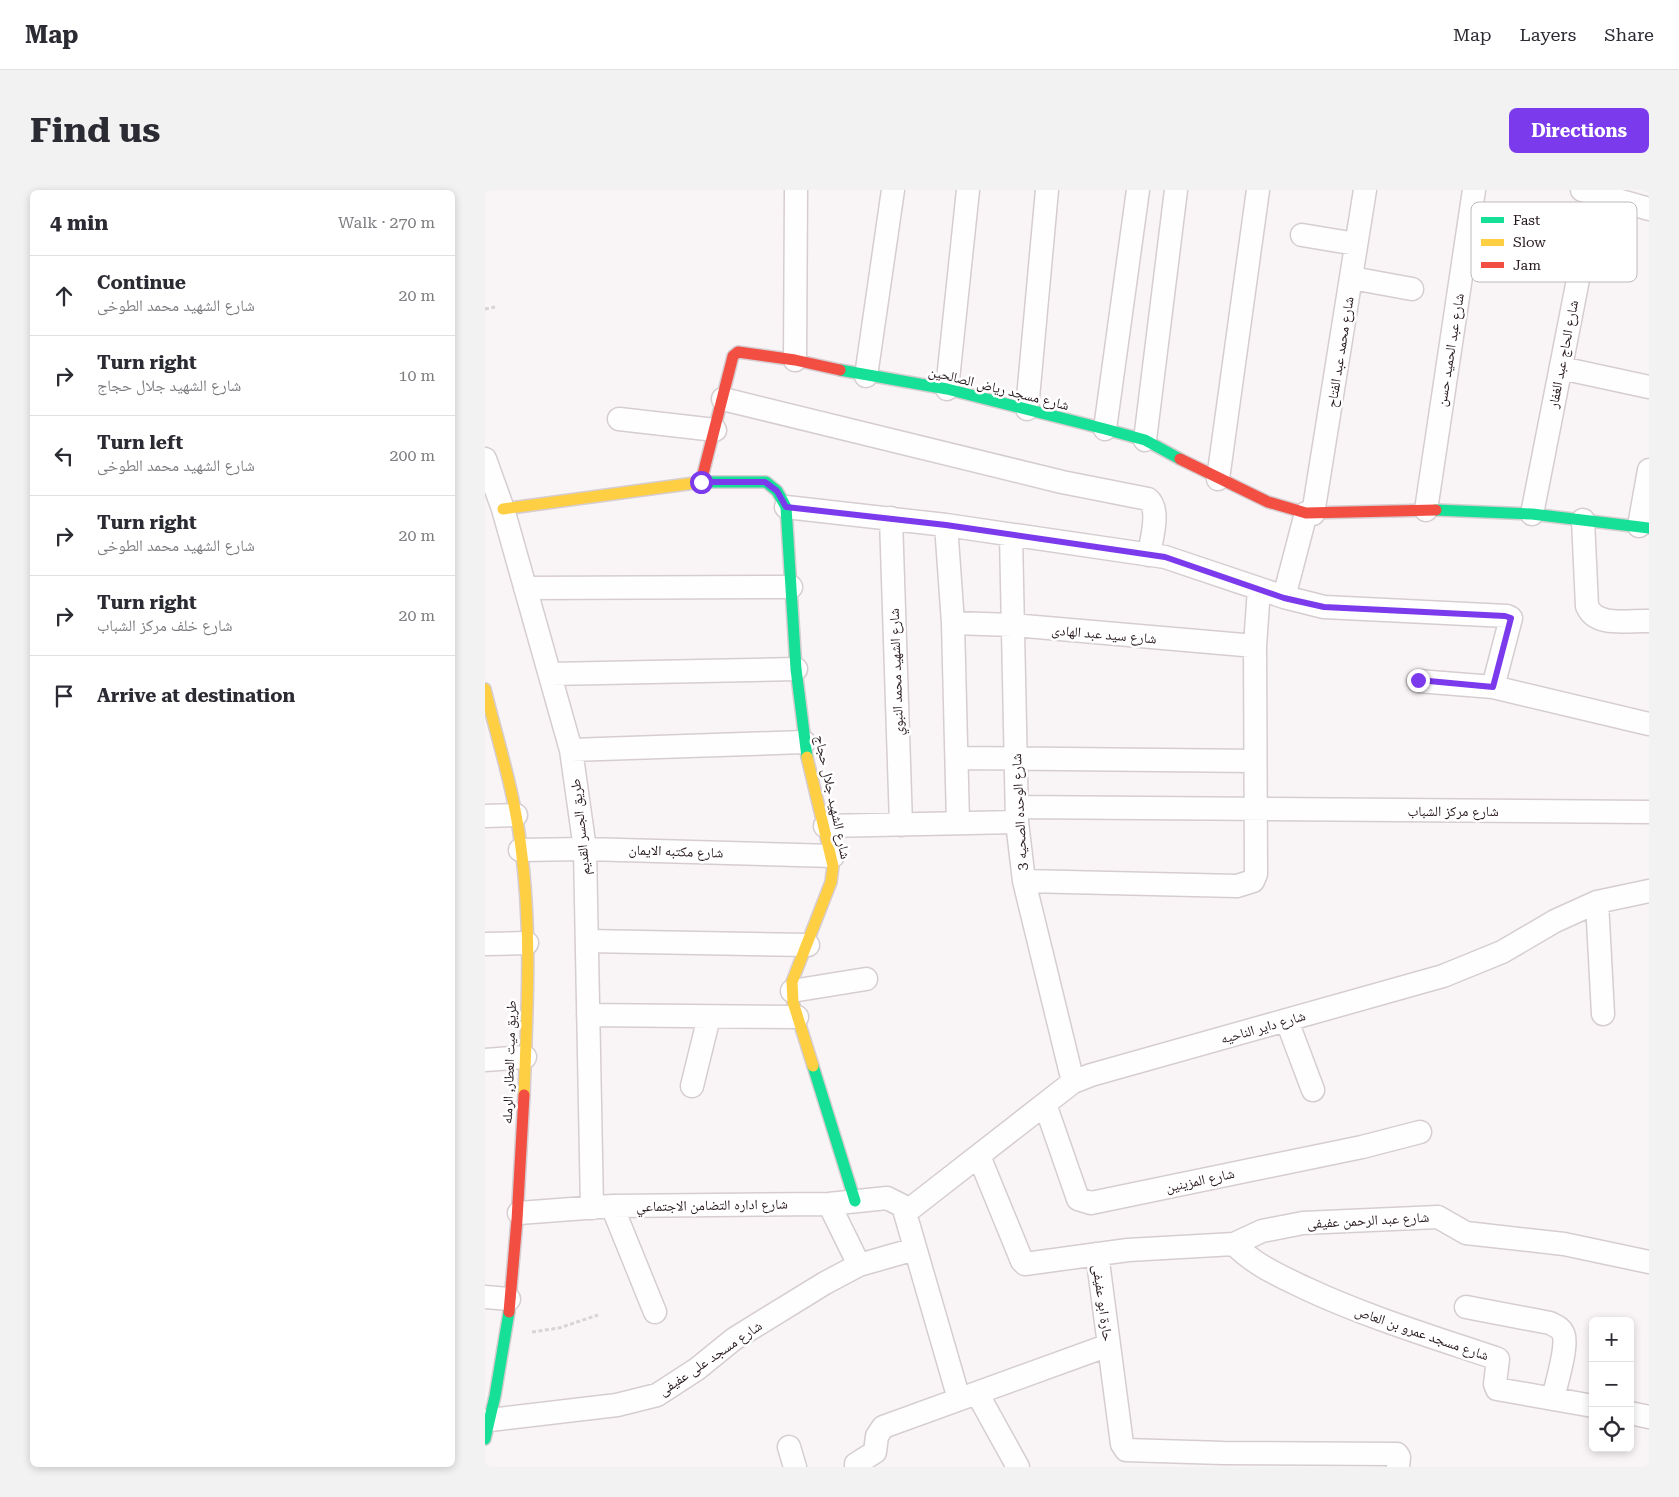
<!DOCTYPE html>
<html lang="en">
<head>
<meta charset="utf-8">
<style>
	body { margin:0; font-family:"Roboto Serif","Noto Naskh Arabic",serif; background:#f2f2f3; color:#2b2b33 }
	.controls { position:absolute; right:15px; bottom:15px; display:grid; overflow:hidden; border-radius:8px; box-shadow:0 2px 8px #0003 }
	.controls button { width:45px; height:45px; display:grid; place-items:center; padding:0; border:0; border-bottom:1px solid #e1e1e2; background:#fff; color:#2b2b33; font:25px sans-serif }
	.stop { position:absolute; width:15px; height:15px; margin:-11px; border:4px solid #7c3aed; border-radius:50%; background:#fff }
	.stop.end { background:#7c3aed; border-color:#fff; box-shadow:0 1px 5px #0008 }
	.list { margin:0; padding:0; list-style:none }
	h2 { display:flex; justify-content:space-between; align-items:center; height:65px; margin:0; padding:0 20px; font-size:21px }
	h2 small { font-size:16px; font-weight:400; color:#7c7c81 }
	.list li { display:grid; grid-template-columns:32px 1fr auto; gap:15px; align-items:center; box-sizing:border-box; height:80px; padding:0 20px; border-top:1px solid #e1e1e2 }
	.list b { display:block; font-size:19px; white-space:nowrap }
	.list p { margin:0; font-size:16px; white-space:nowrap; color:#7c7c81 }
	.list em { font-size:16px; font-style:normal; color:#7c7c81 }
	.icon { flex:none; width:28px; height:28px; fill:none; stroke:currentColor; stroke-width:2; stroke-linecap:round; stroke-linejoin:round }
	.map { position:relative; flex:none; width:1164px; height:1277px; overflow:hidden; border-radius:8px }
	header { display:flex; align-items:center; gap:30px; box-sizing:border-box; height:70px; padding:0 25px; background:#fff; border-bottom:1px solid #e1e1e2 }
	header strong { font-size:24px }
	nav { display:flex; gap:28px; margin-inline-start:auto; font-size:18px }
	.intro { display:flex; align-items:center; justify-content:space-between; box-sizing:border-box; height:120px; padding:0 30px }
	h1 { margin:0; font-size:35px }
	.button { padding:12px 22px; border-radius:8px; background:#7c3aed; color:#fff; font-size:18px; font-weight:700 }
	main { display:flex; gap:30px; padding:0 30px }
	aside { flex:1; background:#fff; border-radius:8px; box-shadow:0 2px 8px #0003 }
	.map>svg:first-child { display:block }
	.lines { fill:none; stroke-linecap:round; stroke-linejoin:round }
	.street-casing { stroke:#d6cdd0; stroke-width:25 }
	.fast-casing { stroke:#d6cdd0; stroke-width:14 }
	.slow-casing { stroke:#d6cdd0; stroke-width:14 }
	.jam-casing { stroke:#d6cdd0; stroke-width:14 }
	.path { stroke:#d7d4d5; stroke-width:3; stroke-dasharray:4 2.5; stroke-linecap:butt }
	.street { stroke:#fefefe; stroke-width:22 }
	.fast { stroke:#16e098; stroke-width:11 }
	.slow { stroke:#ffcf43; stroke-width:11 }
	.jam { stroke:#f24e42; stroke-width:11 }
	.route { stroke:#7c3aed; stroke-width:6 }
	.labels { text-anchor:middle; stroke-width:5; stroke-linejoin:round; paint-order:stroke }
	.street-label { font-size:14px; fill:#27191e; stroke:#fff }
	.key { fill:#fff; stroke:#bebabc; stroke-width:1 }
	.key-label { font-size:14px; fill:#27191e }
</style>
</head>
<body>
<header>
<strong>Map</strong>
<nav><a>Map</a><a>Layers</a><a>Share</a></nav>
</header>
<div class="intro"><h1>Find us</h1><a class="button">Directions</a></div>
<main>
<aside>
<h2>4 min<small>Walk · 270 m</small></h2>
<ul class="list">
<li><svg class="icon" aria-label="ahead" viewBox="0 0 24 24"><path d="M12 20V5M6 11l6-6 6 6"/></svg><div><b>Continue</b><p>شارع الشهيد محمد الطوخى</p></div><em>20 m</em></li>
<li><svg class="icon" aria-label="right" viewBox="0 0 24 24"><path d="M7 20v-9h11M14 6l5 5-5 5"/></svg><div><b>Turn right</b><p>شارع الشهيد جلال حجاج</p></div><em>10 m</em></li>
<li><svg class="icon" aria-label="left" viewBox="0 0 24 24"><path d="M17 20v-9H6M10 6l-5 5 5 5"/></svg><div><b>Turn left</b><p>شارع الشهيد محمد الطوخى</p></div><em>200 m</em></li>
<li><svg class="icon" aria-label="right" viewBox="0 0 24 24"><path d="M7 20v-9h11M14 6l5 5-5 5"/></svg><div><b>Turn right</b><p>شارع الشهيد محمد الطوخى</p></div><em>20 m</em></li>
<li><svg class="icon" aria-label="right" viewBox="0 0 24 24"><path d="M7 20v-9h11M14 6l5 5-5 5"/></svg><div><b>Turn right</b><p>شارع خلف مركز الشباب</p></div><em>20 m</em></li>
<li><svg class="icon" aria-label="arrive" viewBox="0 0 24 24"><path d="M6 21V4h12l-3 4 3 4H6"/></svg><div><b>Arrive at destination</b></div></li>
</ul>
</aside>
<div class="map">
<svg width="1164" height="1277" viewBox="0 0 1164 1277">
	<rect width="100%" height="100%" fill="#f9f5f6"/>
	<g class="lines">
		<!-- street casing -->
		<g class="street-casing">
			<path id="street" d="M1097 0 1164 19
				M817 45 871 54
				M867 88 927 99
				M310 170 311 0
				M1076 178 1164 197
				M381 186 408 0
				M462 199 483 0
				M238 209 577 292 663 309C676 320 666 349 664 365
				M542 219 562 0
				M134 229 230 240
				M620 239 653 0
				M660 250 691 0
				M0 269 18 319 86 560 100 659 107 1018
				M733 289 773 0
				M301 317 461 335 680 367 799 407 839 417 1022 426 1026 428 1008 497
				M941 320 989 0
				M828 324 880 0
				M1047 324 1110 3
				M406 328 416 635
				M1098 330 1102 416C1111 438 1144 430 1164 431
				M461 335 468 433 473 633
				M1154 336 1164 280
				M526 345 532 632 539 691 588 892
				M40 398 306 397
				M799 407 821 323
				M468 433 528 435 770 456
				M66 484 311 479
				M933 491 1008 497 1164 534
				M86 560 319 552
				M472 568 770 571
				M532 617 1164 622
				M0 626 31 625
				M340 636 532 632
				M35 660 100 659 348 666
				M539 691 752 696 768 691 771 684 770 456 774 399
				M1112 712 1118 824
				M102 751 323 755
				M0 754 42 753
				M307 801 381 789
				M103 825 312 827
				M802 831 828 900
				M0 870 40 867
				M207 896 224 827
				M560 914 593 1009 606 1013 877 957 935 942
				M494 966 537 1071 540 1074 643 1060 749 1054 777 1041 818 1033 953 1027 981 1043 1079 1054 1164 1072
				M344 1014 374 1075
				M127 1016 170 1122
				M34 1023 127 1016 344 1014 402 1008 418 1016 474 1209
				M420 1023 588 892 606 885 958 786 1017 762 1070 731 1112 712 1164 701
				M749 1054C768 1074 795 1086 820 1098 882 1127 948 1147 1013 1169L1010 1194 1012 1199 1108 1216
				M612 1064 637 1254 641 1260 738 1263 912 1264 914 1267 913 1277
				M0 1107 24 1109
				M981 1117 1065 1133C1071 1136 1077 1138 1079 1146 1082 1160 1071 1194 1068 1209
				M492 1203 533 1277
				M1145 1223 1164 1227
				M5 1230 132 1215 172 1205 212 1179 249 1149 340 1093 374 1075 430 1059
				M304 1257 310 1277
				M371 1277V1274L390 1262 392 1246 398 1237 624 1155"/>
		</g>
		<!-- fast casing -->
		<g class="fast-casing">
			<path id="fast" d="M355 180 462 199 620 239 660 250 695 269
				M217 292H281L292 301 301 317 311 479 322 567
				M951 320 1047 324 1164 338
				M328 876 370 1011
				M0 1249 10 1206 24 1122"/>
		</g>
		<!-- slow casing -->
		<g class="slow-casing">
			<path id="slow" d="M18 319 217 292
				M0 499C13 552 30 604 36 658 47 740 42 823 39 905
				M322 567 348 676 346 692 307 792 308 812 328 876"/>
		</g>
		<!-- jam casing -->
		<g class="jam-casing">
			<path id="jam" d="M695 269 783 312 821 323 951 320
				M216 292 248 166 253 162 310 170 355 180
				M24 1122 32 1030 39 905"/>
		</g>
		<!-- path -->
		<path class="path" d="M0 119 10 117
			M47 1142 74 1138 113 1125"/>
		<!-- street -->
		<use href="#street" class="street"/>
		<!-- fast -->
		<use href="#fast" class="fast"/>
		<!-- slow -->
		<use href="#slow" class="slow"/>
		<!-- jam -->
		<use href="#jam" class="jam"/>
	</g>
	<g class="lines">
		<!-- route -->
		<path class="route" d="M216 292H280L292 301 301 317 461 335 680 367 799 408 839 417 1020 426 1026 428 1008 497 933 490"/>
	</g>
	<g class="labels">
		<!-- street labels -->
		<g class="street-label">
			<text transform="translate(965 160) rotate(-81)" y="5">شارع عبد الحميد حسن</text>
			<text transform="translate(855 162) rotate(-81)" y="5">شارع محمد عبد الفتاح</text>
			<text transform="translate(1078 164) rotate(-79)" y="5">شارع الحاج عبد الغفار</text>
			<text transform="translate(514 198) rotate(14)" y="5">شارع مسجد رياض الصالحين</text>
			<text transform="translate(619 444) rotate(5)" y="5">شارع سيد عبد الهادى</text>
			<text transform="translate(411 482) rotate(-92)" y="5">شارع الشهيد محمد النبوي</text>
			<text transform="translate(348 607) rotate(78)" y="5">شارع الشهيد جلال حجاج</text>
			<text x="968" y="626">شارع مركز الشباب</text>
			<text transform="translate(534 622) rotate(-93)" y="5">شارع الوحده الصحيه 3</text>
			<text transform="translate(95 637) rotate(-96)" y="5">طريق الجسر القديم</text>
			<text transform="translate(191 661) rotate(2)" y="5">شارع مكتبه الايمان</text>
			<text transform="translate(778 837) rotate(-16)" y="5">شارع داير الناحيه</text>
			<text transform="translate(24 872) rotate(-88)" y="5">طريق ميت العطار, الرمله</text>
			<text transform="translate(715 990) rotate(-12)" y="5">شارع المزينين</text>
			<text transform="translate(227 1015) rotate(-1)" y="5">شارع اداره التضامن الاجتماعي</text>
			<text transform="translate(883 1030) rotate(-3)" y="5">شارع عبد الرحمن عفيفى</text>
			<text transform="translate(618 1113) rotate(82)" y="5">حارة ابو عفيفى</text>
			<text transform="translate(937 1143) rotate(19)" y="5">شارع مسجد عمرو بن العاص</text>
			<text transform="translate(225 1168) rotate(-34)" y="5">شارع مسجد على عفيفى</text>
		</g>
	</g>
	<!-- legend -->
	<rect x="986" y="12" width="166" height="80" rx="8" class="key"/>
	<rect x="996" y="27" width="23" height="6" fill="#16e098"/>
	<rect x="996" y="49" width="23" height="7" fill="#ffcf43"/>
	<rect x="996" y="72" width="23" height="6" fill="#f24e42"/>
	<g class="key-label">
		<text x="1028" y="35">Fast</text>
		<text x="1028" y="57">Slow</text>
		<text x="1028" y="80">Jam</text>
	</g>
</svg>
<div class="controls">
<button>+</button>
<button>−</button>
<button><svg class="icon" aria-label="locate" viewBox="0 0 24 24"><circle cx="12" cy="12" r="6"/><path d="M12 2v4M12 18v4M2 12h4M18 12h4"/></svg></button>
</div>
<div class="stop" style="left:216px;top:292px"></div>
<div class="stop end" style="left:933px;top:490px"></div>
</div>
</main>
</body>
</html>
